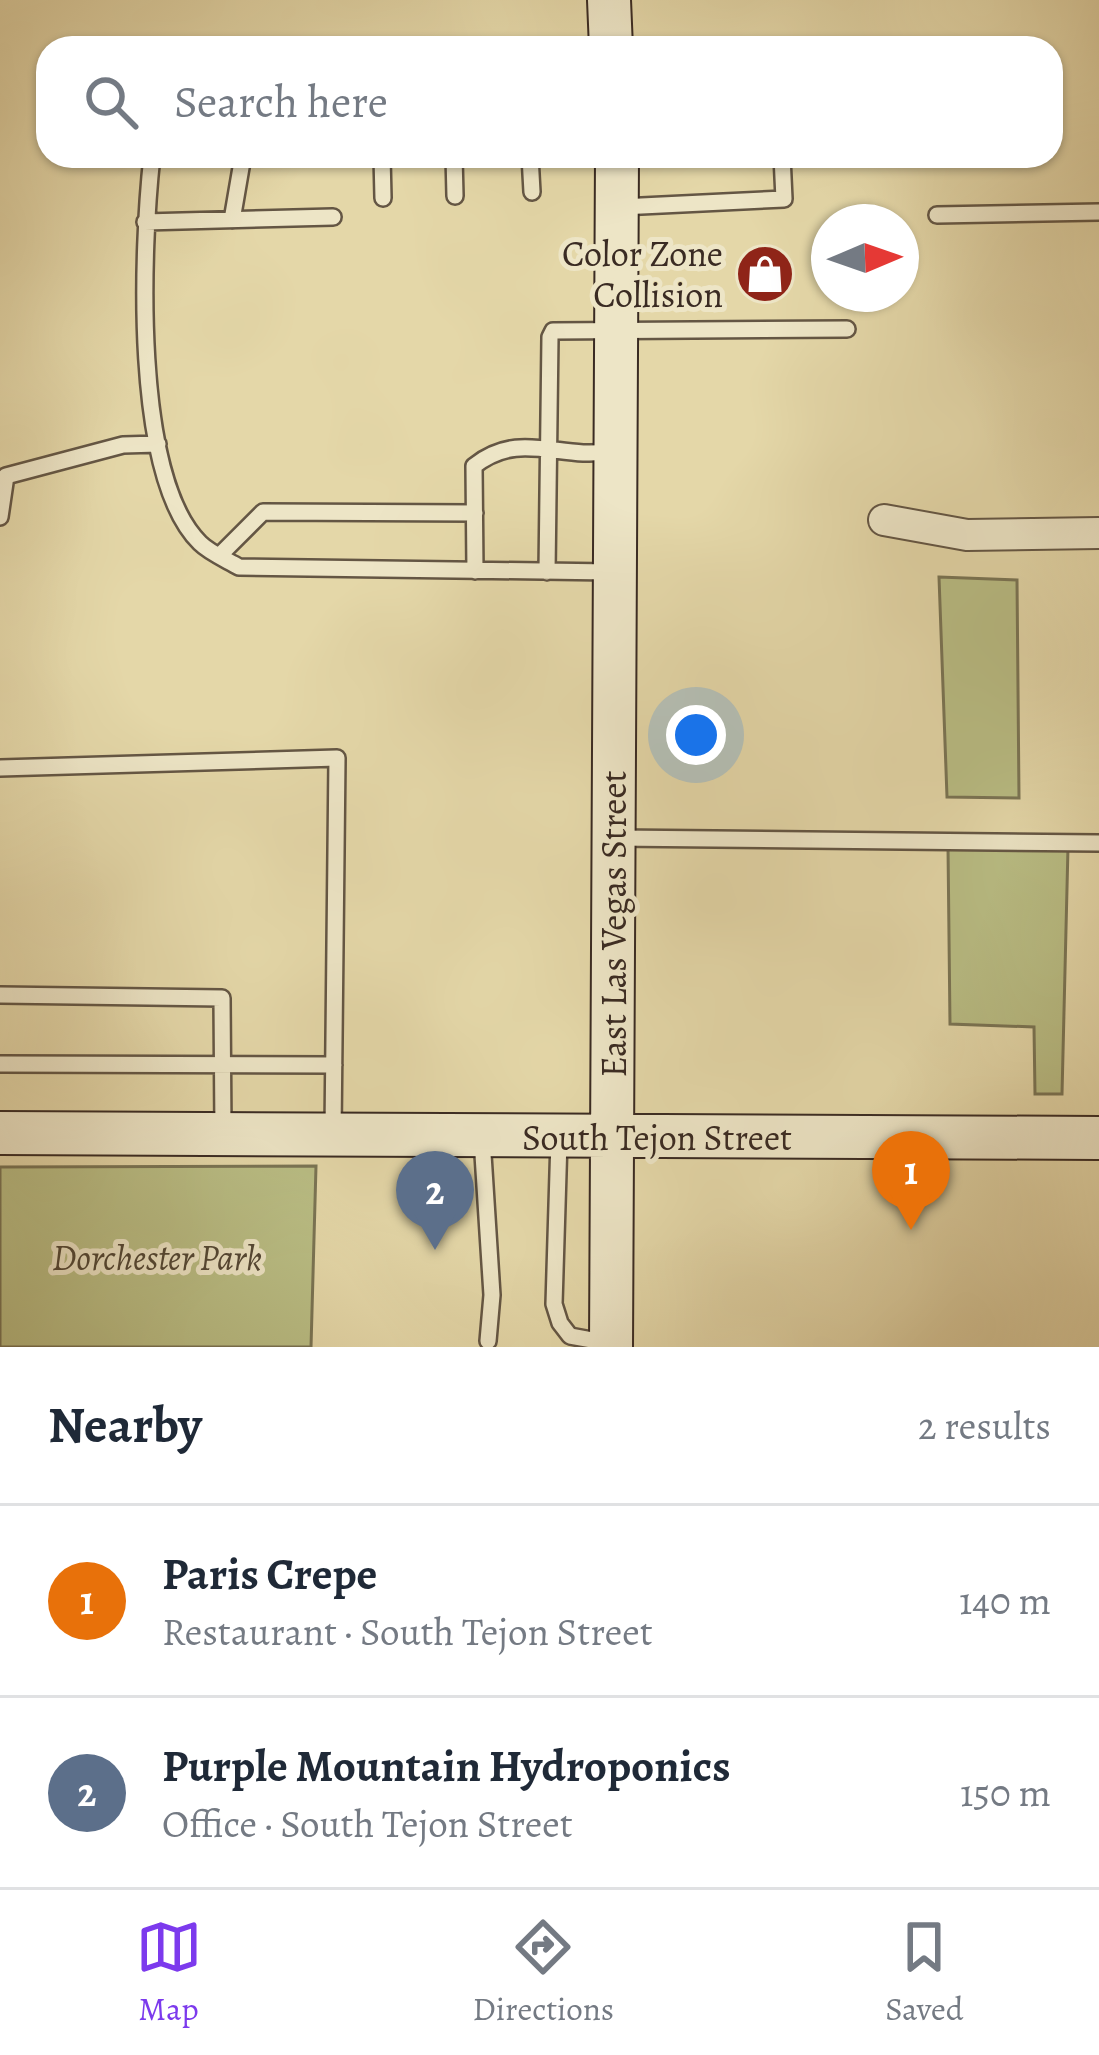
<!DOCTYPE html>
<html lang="en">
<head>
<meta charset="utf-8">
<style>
	body { margin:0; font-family:Alegreya,serif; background:#f2f2f3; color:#1f2937 }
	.compass { position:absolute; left:811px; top:204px; width:108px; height:108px; border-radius:50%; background:#fff; box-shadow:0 3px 9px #0004; rotate:88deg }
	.you { position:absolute; left:696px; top:735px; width:42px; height:42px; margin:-30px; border:9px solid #fff; border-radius:50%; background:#1a73e8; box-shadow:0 0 0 18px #1a73e833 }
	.badge { display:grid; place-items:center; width:78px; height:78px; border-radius:50%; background:#7c3aed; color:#fff; font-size:39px; font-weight:700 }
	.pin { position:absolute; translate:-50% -99px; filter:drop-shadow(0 3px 6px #0008) }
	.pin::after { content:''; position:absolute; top:63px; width:42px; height:36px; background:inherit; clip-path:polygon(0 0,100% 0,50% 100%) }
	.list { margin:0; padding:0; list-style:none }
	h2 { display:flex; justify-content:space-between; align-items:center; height:156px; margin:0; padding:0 48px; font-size:51px }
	h2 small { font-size:39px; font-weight:400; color:#747a83 }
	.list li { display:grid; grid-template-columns:78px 1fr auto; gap:36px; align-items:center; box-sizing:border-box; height:192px; padding:0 48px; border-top:3px solid #e0e1e3 }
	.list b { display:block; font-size:45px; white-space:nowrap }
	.list p { margin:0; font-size:39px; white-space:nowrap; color:#747a83 }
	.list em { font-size:39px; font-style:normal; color:#747a83 }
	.icon { flex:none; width:66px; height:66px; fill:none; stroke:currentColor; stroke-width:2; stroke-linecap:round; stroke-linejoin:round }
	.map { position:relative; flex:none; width:1099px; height:1347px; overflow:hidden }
	.search { position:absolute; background:#fff; box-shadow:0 3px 9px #0004; left:36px; right:36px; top:36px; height:132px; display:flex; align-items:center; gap:30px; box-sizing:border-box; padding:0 42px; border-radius:36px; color:#747a83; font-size:45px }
	.sheet { height:540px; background:#fff }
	nav { display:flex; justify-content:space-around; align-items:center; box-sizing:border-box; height:168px; border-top:3px solid #e0e1e3; background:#fff; font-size:33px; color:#747a83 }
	nav a { display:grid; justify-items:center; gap:6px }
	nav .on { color:#7c3aed }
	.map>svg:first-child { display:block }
	.green { fill:#b9bd84; stroke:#7a7454; stroke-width:3 }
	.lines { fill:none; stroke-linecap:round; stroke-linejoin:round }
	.lane-casing { stroke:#645644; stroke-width:20 }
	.street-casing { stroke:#645644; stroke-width:34 }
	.secondary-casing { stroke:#3a2b23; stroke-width:46 }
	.lane { stroke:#ede5c6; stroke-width:15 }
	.street { stroke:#ede5c6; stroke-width:30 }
	.secondary { stroke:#ede5c6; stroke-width:42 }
	.labels { text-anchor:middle; stroke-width:10; stroke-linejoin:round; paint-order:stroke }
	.poi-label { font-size:36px; fill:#3a2b23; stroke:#ede5c6; text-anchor:end }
	.street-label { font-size:36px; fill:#3a2b23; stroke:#ede5c6 }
	.park-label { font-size:36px; font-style:italic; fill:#534836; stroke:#ede5c6 }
</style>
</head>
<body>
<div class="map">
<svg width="1099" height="1347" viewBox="0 0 1099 1347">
	<rect width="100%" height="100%" fill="#e4d7a8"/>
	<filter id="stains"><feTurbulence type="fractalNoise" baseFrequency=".00167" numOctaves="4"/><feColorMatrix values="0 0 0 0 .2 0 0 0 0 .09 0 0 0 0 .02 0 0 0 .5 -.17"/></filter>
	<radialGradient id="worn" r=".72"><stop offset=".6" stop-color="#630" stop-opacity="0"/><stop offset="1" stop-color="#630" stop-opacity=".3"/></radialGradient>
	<!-- green -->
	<path class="green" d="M939 577 1017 580 1019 798 947 797Z
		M948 847H1068L1062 1094H1035L1034 1027 950 1024Z
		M316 1166 311 1347H0V1167Z"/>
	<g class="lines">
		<!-- lane casing -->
		<g class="lane-casing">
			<path id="lane" d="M152 156C142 247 132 476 200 543 210 553 227 560 239 567L611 572
				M382 156 383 198
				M454 156 455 196
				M530 156 532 192
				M621 207 784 199 782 156
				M937 215 1099 212
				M232 220 243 156
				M145 222 333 217
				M0 517 6 476 123 445 158 444
				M219 556 263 512 475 513
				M475 571 474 466C520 429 561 461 611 451
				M547 572 550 337 553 331 847 329
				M0 768 337 758 333 1132
				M616 838 1099 843
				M0 995 222 998 223 1131
				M0 1064 334 1065
				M482 1139 492 1295 488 1341
				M559 1140 554 1304 560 1323 570 1336 608 1343"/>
		</g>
		<!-- street casing -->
		<g class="street-casing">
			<path id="street" d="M884 520 967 535 1099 533"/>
		</g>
		<!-- secondary casing -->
		<g class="secondary-casing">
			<path id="secondary" d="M609 0 611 48
				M0 1133 1099 1138
				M611 1347 617 156"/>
		</g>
		<!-- lane -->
		<use href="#lane" class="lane"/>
		<!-- street -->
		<use href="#street" class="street"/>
		<!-- secondary -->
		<use href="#secondary" class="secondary"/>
	</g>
	<!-- icons -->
	<defs>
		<g id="shop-disc" transform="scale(3)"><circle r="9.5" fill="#8f2418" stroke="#ede5c6"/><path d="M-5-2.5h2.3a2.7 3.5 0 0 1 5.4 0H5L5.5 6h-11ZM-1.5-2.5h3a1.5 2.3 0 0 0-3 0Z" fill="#fff"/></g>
	</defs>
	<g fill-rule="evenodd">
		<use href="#shop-disc" x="765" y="274"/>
	</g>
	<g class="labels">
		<!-- poi labels -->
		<g class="poi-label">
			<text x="723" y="266">Color Zone<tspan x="723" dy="41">Collision</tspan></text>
		</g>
		<!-- street labels -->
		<g class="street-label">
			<text transform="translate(613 924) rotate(-90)" y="13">East Las Vegas Street</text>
			<text x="657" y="1150">South Tejon Street</text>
		</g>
		<!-- park labels -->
		<g class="park-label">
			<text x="157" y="1270">Dorchester Park</text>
		</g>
	</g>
	<rect width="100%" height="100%" filter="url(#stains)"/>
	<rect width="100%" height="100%" fill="url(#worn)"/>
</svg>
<svg class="compass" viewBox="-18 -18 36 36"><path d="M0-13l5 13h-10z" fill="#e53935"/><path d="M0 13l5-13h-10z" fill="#747a83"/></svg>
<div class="you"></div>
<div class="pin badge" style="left:911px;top:1230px;background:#e8710a">1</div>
<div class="pin badge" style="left:435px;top:1250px;background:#5c6f8a">2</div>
<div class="search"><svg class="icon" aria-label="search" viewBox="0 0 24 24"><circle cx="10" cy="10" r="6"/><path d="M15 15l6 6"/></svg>Search here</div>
</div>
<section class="sheet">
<h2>Nearby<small>2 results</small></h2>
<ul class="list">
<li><span class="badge" style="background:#e8710a">1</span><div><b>Paris Crepe</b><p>Restaurant · South Tejon Street</p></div><em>140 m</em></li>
<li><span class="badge" style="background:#5c6f8a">2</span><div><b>Purple Mountain Hydroponics</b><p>Office · South Tejon Street</p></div><em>150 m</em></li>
</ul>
</section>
<nav>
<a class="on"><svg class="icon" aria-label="map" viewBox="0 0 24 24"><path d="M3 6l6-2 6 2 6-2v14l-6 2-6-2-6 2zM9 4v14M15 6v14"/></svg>Map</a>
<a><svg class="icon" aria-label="directions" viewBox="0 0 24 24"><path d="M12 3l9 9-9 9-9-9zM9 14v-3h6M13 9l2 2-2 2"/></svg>Directions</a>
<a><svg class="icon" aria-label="saved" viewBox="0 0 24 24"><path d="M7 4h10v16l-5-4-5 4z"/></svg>Saved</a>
</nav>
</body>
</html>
